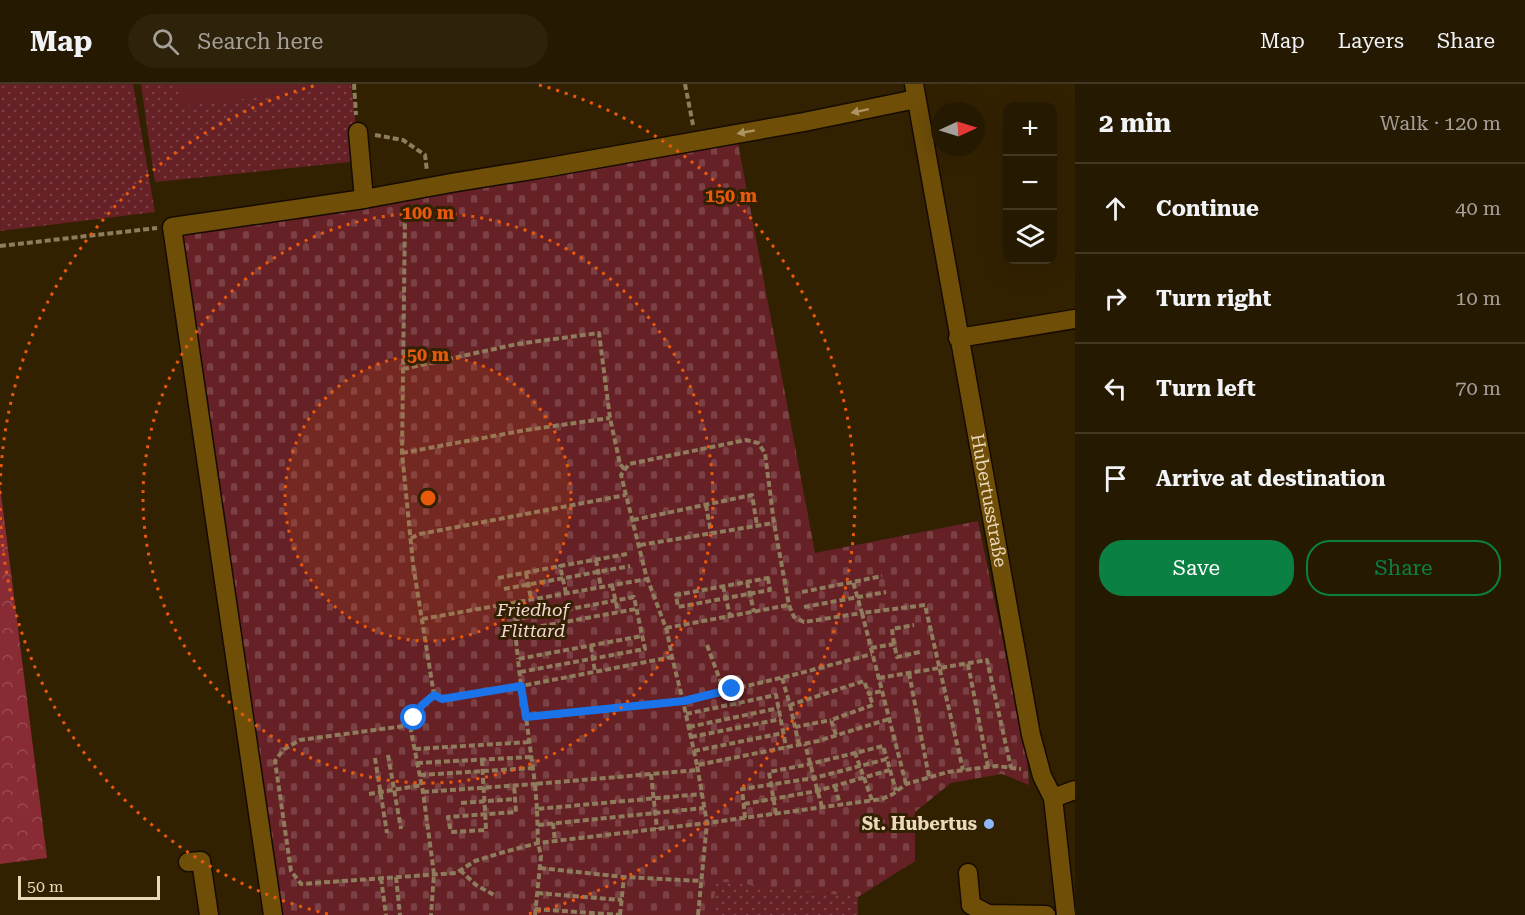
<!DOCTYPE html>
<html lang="en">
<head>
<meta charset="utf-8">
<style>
	body { margin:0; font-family:"Roboto Serif",serif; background:#2e220b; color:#f1f3f6 }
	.controls { position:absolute; right:18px; top:18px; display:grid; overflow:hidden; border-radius:12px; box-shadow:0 6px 24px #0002 }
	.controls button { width:54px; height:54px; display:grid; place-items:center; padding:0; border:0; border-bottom:2px solid #423823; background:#261901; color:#f1f3f6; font:30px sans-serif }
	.compass { position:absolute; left:931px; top:18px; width:54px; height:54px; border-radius:50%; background:#261901; box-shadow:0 6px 24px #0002; rotate:86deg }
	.scale { position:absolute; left:18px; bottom:15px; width:142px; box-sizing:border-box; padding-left:6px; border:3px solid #ecd9bb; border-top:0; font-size:16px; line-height:21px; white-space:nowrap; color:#ecd9bb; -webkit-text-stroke:4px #322101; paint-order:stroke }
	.stop { position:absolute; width:18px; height:18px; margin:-14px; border:4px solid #1a73e8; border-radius:50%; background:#fff }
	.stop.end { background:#1a73e8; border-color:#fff; box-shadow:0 2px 6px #0008 }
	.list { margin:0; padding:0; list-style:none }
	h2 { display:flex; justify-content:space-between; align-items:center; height:78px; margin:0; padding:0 24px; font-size:26px }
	h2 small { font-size:20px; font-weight:400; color:#a4a099 }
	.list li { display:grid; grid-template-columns:39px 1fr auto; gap:18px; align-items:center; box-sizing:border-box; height:90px; padding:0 24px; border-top:2px solid #423823 }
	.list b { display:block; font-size:22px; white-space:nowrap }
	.list em { font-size:20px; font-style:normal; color:#a4a099 }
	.actions { display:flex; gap:12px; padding:18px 24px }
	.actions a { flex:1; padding:14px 0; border:2px solid #0b8043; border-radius:24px; text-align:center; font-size:21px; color:#0b8043 }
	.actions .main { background:#0b8043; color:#fff }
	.icon { flex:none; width:33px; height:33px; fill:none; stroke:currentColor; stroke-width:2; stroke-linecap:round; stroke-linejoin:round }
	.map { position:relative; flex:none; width:1075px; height:831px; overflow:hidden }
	header { display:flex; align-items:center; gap:36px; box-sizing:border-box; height:84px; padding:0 30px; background:#261901; border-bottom:2px solid #423823 }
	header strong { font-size:28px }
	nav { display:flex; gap:33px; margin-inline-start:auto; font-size:21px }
	.search { width:420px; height:54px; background:#2e220b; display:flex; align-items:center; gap:15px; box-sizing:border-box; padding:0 21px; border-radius:33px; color:#a4a099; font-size:22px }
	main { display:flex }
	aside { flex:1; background:#261901 }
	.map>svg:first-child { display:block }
	.grass { fill:url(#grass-dots) }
	.forest { fill:url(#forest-crowns) }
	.cemetery { fill:url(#cemetery-stones) }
	.garden { fill:#652126 }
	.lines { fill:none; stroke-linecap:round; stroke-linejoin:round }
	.minor-casing { stroke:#160b00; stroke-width:21 }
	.path { stroke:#8e7c5d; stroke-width:4; stroke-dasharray:6 3; stroke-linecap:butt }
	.minor { stroke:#6f4e08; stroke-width:18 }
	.oneway { fill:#ae9462 }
	.route { stroke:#1a73e8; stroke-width:8 }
	.ring { fill:none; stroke:#e8590c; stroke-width:3; stroke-dasharray:3 6 }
	.poi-dot { fill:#8db9fc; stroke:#322101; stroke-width:2 }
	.labels { text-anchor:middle; stroke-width:6; stroke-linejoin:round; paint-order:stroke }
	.street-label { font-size:18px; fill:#ecd9bb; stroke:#322101 }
	.park-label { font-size:18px; font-style:italic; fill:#f4d7d7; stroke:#322101 }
	.poi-label { font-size:18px; font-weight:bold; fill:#ecd9bb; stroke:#322101; text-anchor:end }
	.centre { fill:#e8590c; stroke:#322101; stroke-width:3 }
	.ring-label { font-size:18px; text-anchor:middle; font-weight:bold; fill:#e8590c; stroke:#322101; stroke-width:6; stroke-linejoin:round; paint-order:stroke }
</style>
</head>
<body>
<header>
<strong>Map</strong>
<div class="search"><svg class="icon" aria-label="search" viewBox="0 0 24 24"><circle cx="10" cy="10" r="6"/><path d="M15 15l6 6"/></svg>Search here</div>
<nav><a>Map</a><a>Layers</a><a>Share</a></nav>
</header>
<main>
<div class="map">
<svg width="1075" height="831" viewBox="0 0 1075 831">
	<defs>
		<pattern id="grass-dots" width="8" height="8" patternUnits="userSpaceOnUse" patternTransform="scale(1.5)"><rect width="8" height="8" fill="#652126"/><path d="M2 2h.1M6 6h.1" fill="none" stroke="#7b4144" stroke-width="1.8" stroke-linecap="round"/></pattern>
		<pattern id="forest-crowns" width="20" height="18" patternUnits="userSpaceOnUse" patternTransform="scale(1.5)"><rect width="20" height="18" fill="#882b34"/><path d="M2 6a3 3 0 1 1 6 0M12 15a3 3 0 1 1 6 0" fill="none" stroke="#99494f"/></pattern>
		<pattern id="cemetery-stones" width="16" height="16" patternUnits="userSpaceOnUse" patternTransform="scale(1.5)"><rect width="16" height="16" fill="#652126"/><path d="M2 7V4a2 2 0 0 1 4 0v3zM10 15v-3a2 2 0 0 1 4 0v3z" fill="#7b4144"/></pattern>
	</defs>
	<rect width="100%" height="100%" fill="#322101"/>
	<!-- grass -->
	<path class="grass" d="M0 0H133L155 128 0 147Z
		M141 0H351L360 77 155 98Z
		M716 796 858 813V831H713Z"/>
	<!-- forest -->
	<path class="forest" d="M0 402 47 774 0 780Z"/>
	<!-- cemetery -->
	<path class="cemetery" d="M737 54 815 469 978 437 1027 674 1029 701 1002 690 951 699 915 728V777L858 813 716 797 713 831H283L180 149Z"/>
	<!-- garden -->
	<path class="garden" d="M177 0H337V3L180 23Z"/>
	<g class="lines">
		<!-- minor casing -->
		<g class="minor-casing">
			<g id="minor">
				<path id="s1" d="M914 0 1031 651 1042 692 1053 714 1066 831"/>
				<path d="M358 48 364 115"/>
				<path d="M958 254 1075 235"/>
				<path d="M1053 714 1075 706"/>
				<path d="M188 778 201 777 209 831"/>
				<path d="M968 789 971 821 988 830 1046 831"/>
				<path d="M273 831 172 143 364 115 451 99 550 83 804 38 916 15"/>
			</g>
		</g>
		<!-- path -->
		<path class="path" d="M354 0 356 31
			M685 0 693 41
			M375 51 403 56 425 71 427 87
			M412 124 405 133 402 369 413 480 434 611 422 621 414 634 411 647 423 708 434 790 431 831
			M0 162 157 144
			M403 285 517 260 599 249 610 334 620 380 625 386
			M402 369 526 346 610 334
			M706 421 711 449
			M633 436 752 411 757 441
			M411 454 420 450 626 411
			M640 461 774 439
			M596 476 601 503
			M526 489 531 515
			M498 494 560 482
			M768 494 770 506 678 523 676 511Z
			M747 498 754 528
			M612 501 618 528
			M723 502 730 532
			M504 505 630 482
			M802 508 853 498
			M566 509 560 482 627 470
			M804 523 886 508
			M422 535 647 495
			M666 544 789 521
			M515 547 518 575
			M894 560 892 545 914 541
			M707 561 724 607
			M591 562 595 588
			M871 564 894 560 897 573 920 568
			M968 580 988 683
			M520 588 645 565 634 513 512 536 515 547 636 525
			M909 589 929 693
			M782 594 790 621 864 597 869 610 882 607
			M879 594 987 576 1011 684
			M434 611 442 615 521 602 518 575 642 552
			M790 621 795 643
			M686 630 776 611 786 663
			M526 633 521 602 672 573
			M412 641 300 656 283 666 275 677 291 787 301 800 456 789 475 777 504 768 538 759 707 739 882 715 893 710 906 700 948 688 996 682 1021 685
			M689 643 779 624
			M836 651 831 636 873 621 869 610
			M691 653 781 635
			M799 661 795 643 831 636
			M415 665 529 658
			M694 667 783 649
			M388 671 401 745
			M375 674 387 749
			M482 676C483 699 485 722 486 746L451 748 448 733 516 728 514 701
			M417 679 531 673
			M697 681 683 617 672 573 667 547 646 491 621 391 629 380 746 356 758 359 765 369 774 439 789 521 794 533 804 538 862 529 853 498 882 492
			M890 686 896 707
			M651 690 657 745
			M420 691 533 684
			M906 700 862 529 925 521 963 686
			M835 702 840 721
			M423 708 535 700 526 633 683 617 793 591 872 570
			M369 710 422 701
			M872 716 855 669 883 662 887 675
			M461 719 515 715
			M744 720 817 707 890 686 887 675 814 694 805 660
			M537 725 535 700 698 686
			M776 730 769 688 810 680 855 669
			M745 734 742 705 814 694 822 723
			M553 739 555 758
			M538 741 704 724
			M540 784 624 793 701 797
			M460 786 476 801 494 811
			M396 793 400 831
			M381 794 386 831
			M537 809 622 816
			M535 825 620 831
			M535 831 541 772 538 759 537 725 702 710
			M620 831 624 793
			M698 831 707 739 697 681 818 657 889 635"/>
		<!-- minor -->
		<use href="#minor" class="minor"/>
	</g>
	<!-- one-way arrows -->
	<defs><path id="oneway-solid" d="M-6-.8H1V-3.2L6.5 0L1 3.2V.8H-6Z" transform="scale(1.5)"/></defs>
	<g class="oneway">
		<use href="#oneway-solid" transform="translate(860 27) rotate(168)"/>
		<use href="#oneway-solid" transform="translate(746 48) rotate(170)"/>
	</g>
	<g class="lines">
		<!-- route -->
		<path class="route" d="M414 634 422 621 434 611 442 615 521 602 526 633 684 617 732 605"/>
	</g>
	<!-- distance rings -->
	<circle cx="428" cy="414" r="143" fill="#e8590c" fill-opacity=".12"/>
	<g class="ring">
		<circle cx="428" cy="414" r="143"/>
		<circle cx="428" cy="414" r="285"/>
		<path d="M328 830A428 428 0 0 1 0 418M0 410A428 428 0 0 1 317 1M539 1A428 428 0 0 1 528 830"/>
	</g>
	<!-- markers -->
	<circle class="poi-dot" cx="989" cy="740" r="6"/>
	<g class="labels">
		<!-- street labels -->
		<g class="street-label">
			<text dy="6" stroke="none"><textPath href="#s1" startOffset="423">Hubertusstraße</textPath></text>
		</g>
		<!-- park labels -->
		<g class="park-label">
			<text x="533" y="532">Friedhof<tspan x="533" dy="21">Flittard</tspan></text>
		</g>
		<!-- poi labels -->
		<g class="poi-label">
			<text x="977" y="746">St. Hubertus</text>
		</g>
	</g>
	<circle cx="428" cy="414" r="9" class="centre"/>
	<g class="ring-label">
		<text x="731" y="118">150 m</text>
		<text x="428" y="135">100 m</text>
		<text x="428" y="277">50 m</text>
	</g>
</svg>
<div class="controls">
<button>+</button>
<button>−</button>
<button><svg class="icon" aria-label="layers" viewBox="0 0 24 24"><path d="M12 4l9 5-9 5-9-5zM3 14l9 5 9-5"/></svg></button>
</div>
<svg class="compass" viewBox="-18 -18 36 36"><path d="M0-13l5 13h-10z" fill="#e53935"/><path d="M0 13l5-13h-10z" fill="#a4a099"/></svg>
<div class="scale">50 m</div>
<div class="stop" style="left:414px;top:634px"></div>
<div class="stop end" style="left:732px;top:605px"></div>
</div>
<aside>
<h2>2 min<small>Walk · 120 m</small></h2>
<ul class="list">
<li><svg class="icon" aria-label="ahead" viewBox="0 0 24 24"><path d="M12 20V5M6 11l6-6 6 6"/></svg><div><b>Continue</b></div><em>40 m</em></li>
<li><svg class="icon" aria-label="right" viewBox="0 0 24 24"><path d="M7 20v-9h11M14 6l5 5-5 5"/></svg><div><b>Turn right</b></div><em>10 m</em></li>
<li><svg class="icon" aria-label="left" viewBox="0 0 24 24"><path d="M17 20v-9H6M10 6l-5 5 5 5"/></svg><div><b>Turn left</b></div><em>70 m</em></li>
<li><svg class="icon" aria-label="arrive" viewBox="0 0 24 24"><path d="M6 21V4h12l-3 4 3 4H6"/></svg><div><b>Arrive at destination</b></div></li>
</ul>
<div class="actions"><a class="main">Save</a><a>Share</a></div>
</aside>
</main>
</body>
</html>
